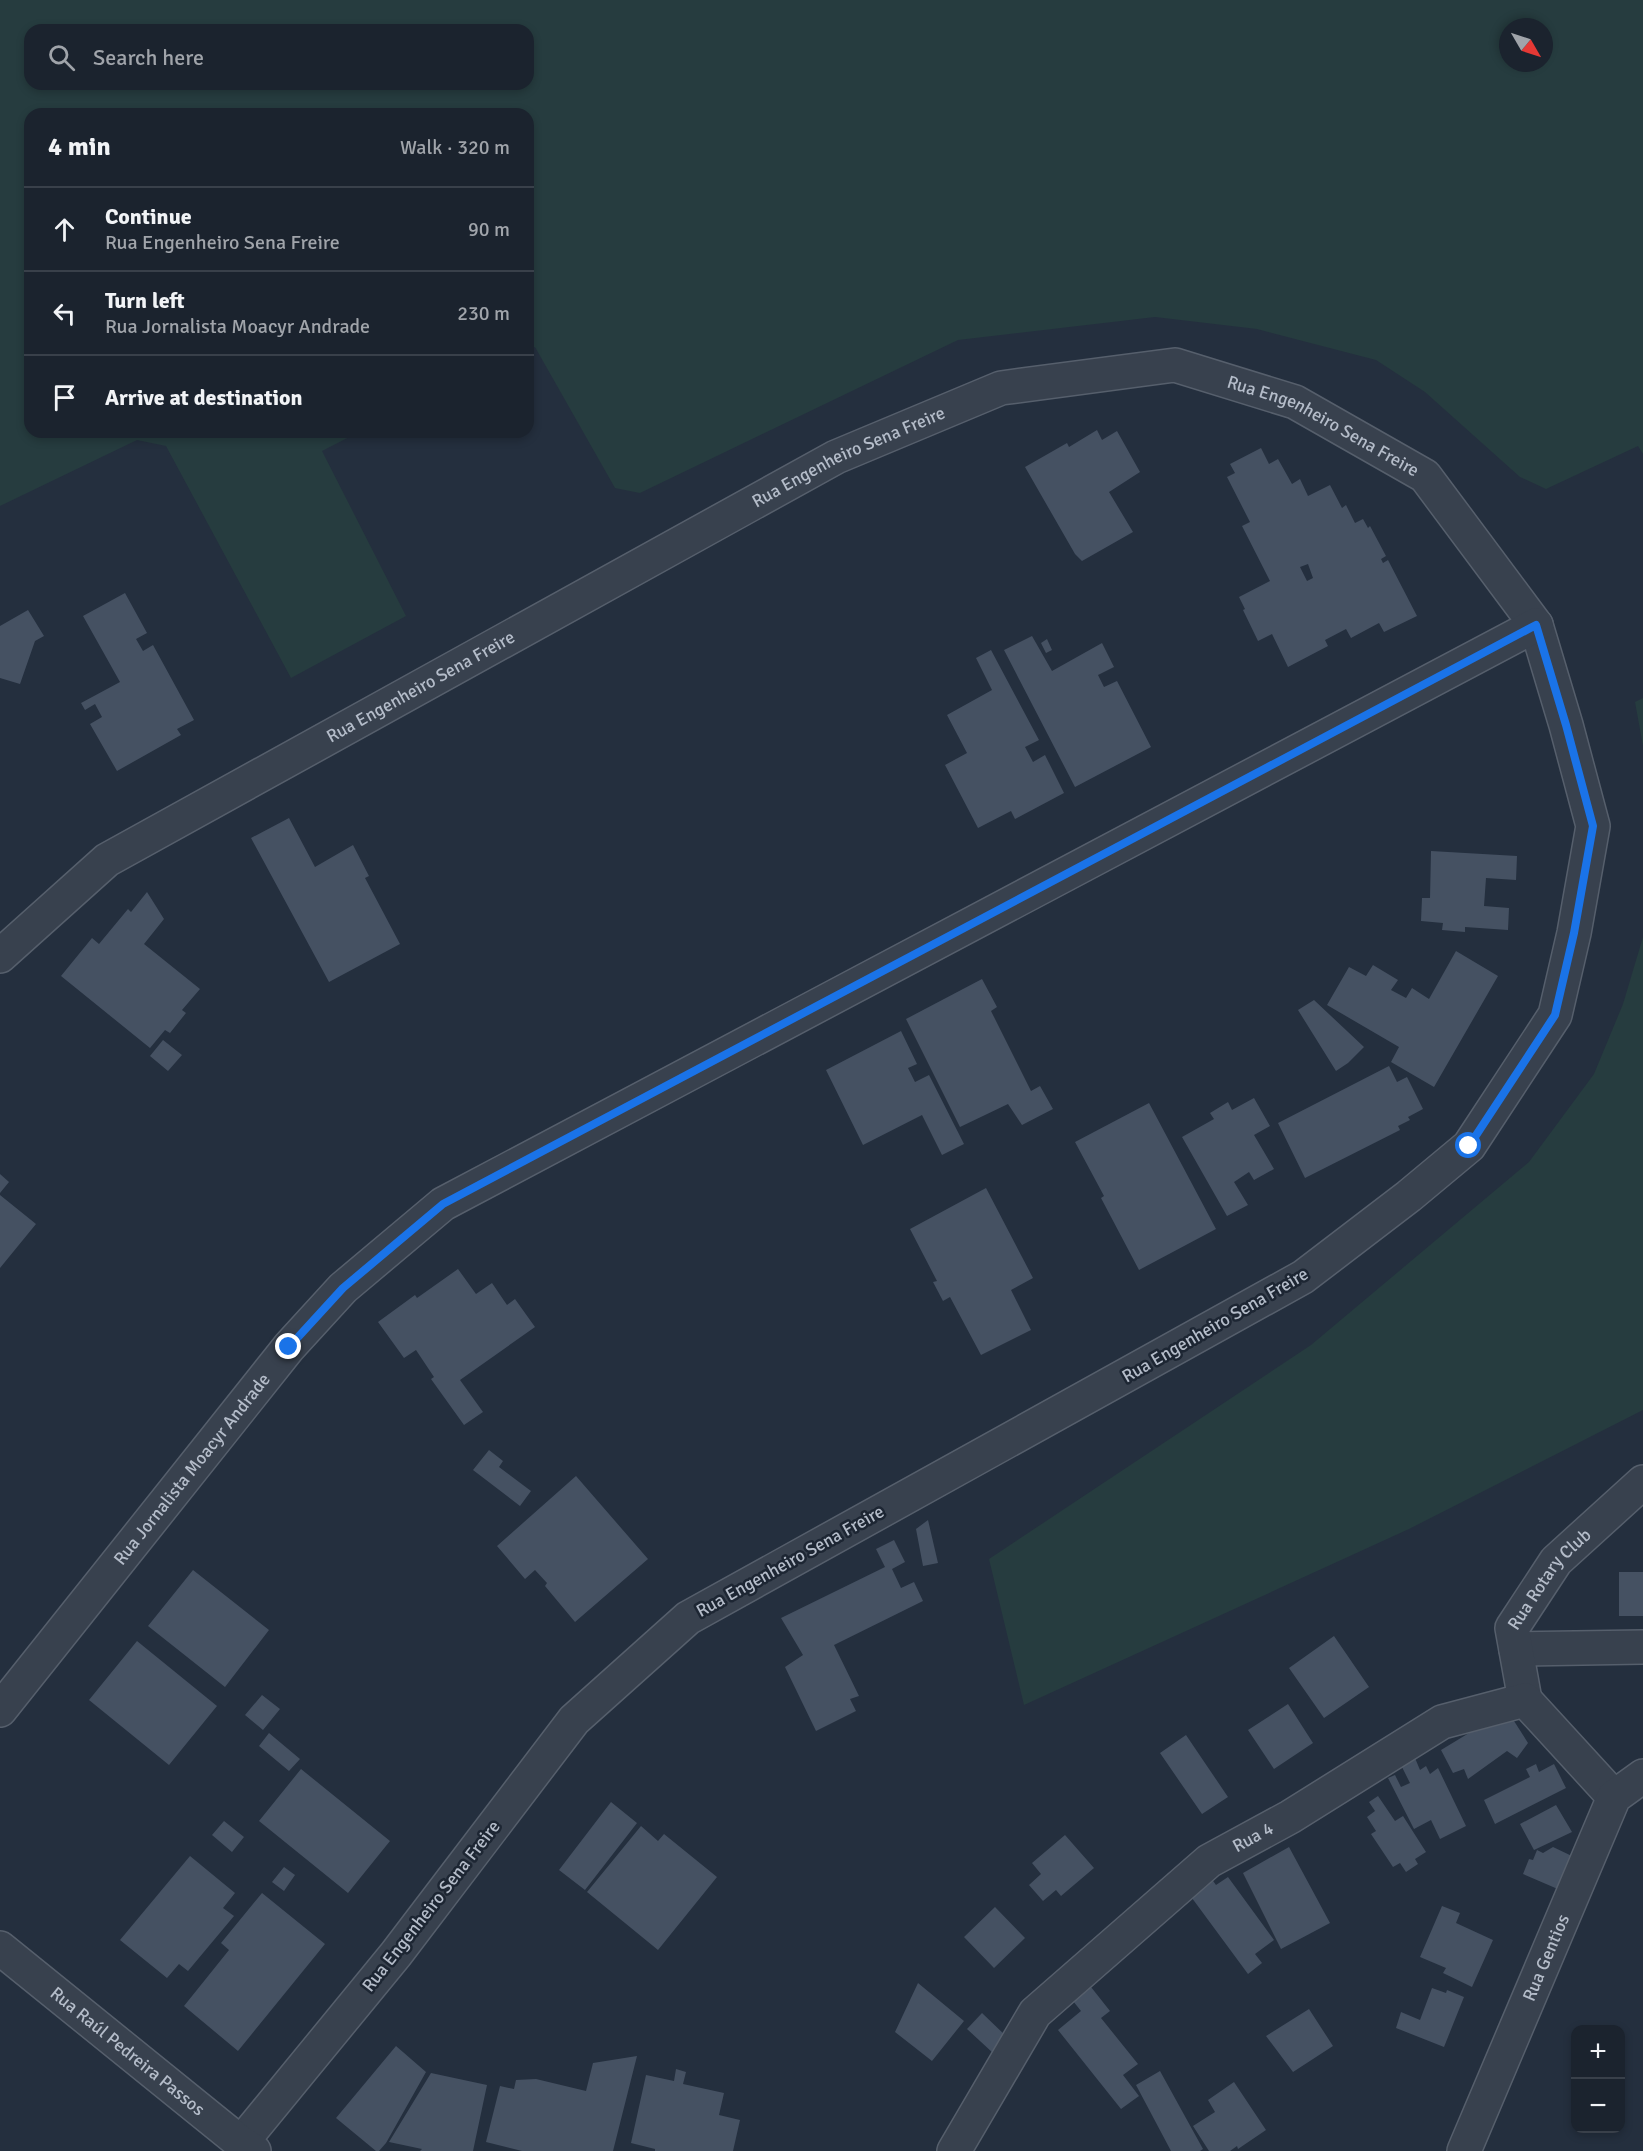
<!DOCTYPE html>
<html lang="en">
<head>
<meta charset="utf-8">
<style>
	body { margin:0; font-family:Signika,sans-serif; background:#242b36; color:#f1f3f6 }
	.controls { position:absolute; right:18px; bottom:18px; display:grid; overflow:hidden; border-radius:12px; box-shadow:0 3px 9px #0003 }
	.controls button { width:54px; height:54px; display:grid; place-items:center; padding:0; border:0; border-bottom:2px solid #39404a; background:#1b232e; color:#f1f3f6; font:30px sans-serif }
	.compass { position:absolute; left:1499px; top:18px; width:54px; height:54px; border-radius:50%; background:#1b232e; box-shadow:0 3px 9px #0003; rotate:129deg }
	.stop { position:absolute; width:18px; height:18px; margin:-14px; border:4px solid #1a73e8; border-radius:50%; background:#fff }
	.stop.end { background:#1a73e8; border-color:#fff; box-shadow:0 2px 6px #0008 }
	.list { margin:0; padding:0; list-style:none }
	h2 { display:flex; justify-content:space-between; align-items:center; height:78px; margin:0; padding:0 24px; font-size:26px }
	h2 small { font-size:20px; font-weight:400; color:#a0a4aa }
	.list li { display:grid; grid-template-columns:39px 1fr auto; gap:18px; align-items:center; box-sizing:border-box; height:84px; padding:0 24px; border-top:2px solid #39404a }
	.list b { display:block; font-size:22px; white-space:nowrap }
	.list p { margin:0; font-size:20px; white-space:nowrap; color:#a0a4aa }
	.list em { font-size:20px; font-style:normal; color:#a0a4aa }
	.icon { flex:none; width:33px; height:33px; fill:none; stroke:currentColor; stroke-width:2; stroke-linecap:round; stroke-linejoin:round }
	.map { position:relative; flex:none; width:1643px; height:2151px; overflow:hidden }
	.search { position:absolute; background:#1b232e; box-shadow:0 3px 9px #0003; left:24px; top:24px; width:510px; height:66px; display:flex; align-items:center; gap:15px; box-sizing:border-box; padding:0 21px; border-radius:18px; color:#a0a4aa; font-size:22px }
	.panel { position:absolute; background:#1b232e; box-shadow:0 3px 9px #0003; left:24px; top:108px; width:510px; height:330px; border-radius:18px }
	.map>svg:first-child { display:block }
	.green { fill:#263c3f; fill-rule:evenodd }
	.building { fill:#455162; fill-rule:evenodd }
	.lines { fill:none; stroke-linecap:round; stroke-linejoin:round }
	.minor-casing { stroke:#565f6c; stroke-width:36 }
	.minor { stroke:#38414e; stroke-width:33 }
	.route { stroke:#1a73e8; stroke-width:8 }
	.labels { text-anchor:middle; stroke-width:5; stroke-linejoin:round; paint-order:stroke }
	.street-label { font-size:18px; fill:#b4bcc9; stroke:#1d2633 }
</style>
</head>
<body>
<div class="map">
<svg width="1643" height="2151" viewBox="0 0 1643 2151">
	<rect width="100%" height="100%" fill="#242f3e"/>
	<!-- green -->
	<path class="green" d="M0 0H1643V454L1638 446 1546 489 1520 477 1425 392 1376 360 1257 329 1155 317 958 340 640 493 615 488 535 347 528 350V114H30V432H359L322 451 406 616 291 678 166 446 137 440 0 506ZM1508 27H1544V63H1508ZM30 30H528V84H30Z
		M1643 698V746L1635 702Z
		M1643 937V1410L1409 1529 1024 1705 989 1559 1311 1345 1529 1162 1594 1074 1623 1004Z"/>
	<!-- building -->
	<path class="building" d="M1097 430 1102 440 1117 431 1140 472 1109 492 1133 532 1082 561 1075 554 1025 467 1067 443 1069 447Z
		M1261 448 1269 464 1278 459 1292 484 1300 479 1308 496 1330 485 1342 508 1346 505 1355 523 1363 519 1368 528 1370 526 1386 556 1381 559 1383 563 1388 560 1417 616 1384 632 1379 623 1351 638 1346 629 1325 640 1328 646 1288 667 1272 634 1258 641 1243 610 1245 609 1239 597 1270 581 1242 526 1250 522 1227 477 1235 473 1230 464ZM1308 564 1313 578 1307 581 1300 567Z
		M125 593 147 633 136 639 143 651 153 645 194 720 177 729 181 735 117 771 90 724 102 717 95 704 85 710 81 703 120 682 83 616Z
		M28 610 44 636 35 641 20 684 0 678V626Z
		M1032 636 1052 671 1102 643 1114 667 1098 675 1104 687 1117 681 1151 747 1075 787 1004 650Z
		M1047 639 1052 650 1046 653 1041 643Z
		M991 650 1039 740 1025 747 1033 762 1045 755 1064 793 1015 819 1011 811 978 828 945 765 967 753 947 715 992 690 976 658Z
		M289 818 315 867 353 845 369 876 365 878 400 944 329 982 251 838Z
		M1431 851 1517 856 1516 880 1486 878 1484 906 1509 908 1508 930 1465 927V932L1442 930 1443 923 1421 921 1422 898H1430Z
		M147 892 164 919 144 944 200 989 182 1010 186 1013 170 1033 165 1030 150 1048 61 976 92 938 99 944 128 909 131 912Z
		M1456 951 1498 976 1434 1087 1391 1062 1399 1047 1327 1005 1349 967 1366 976 1373 965 1398 980 1391 990 1406 998 1412 988 1429 999Z
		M982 979 997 1007 991 1011 1031 1091 1040 1086 1053 1109 1022 1125 1008 1104 960 1127 906 1019Z
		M1314 1000 1364 1047 1348 1063 1336 1071 1298 1010Z
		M901 1031 917 1064 908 1068 915 1082 929 1075 964 1144 942 1155 922 1115 863 1145 826 1070Z
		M163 1040 182 1055 168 1071 150 1056Z
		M1389 1066 1397 1082 1407 1077 1423 1109 1408 1117 1410 1120 1398 1126 1400 1130 1305 1178 1278 1123Z
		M1254 1098 1270 1126 1254 1135 1274 1169 1254 1180 1249 1172 1234 1182 1248 1205 1227 1216 1182 1137 1214 1119 1210 1113 1228 1102 1232 1110Z
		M1149 1103 1216 1229 1139 1270 1101 1198 1104 1196 1075 1142Z
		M0 1174 9 1182 0 1193Z
		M986 1188 1033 1278 1011 1290 1031 1330 981 1355 950 1297 943 1301 933 1282 937 1281 910 1229Z
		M0 1195 36 1224 0 1268Z
		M458 1269 476 1294 492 1283 507 1305 515 1299 535 1327 460 1380 483 1412 464 1425 431 1379 434 1377 416 1350 404 1358 378 1322 415 1295 417 1298Z
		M489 1450 503 1461 499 1467 531 1491 520 1506 473 1470Z
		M576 1476 648 1559 575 1622 545 1586 547 1583 535 1570 525 1579 497 1546Z
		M928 1520 938 1563 923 1566 916 1529Z
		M894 1540 905 1562 892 1569 901 1588 914 1582 923 1601 834 1645 859 1696 850 1699 856 1711 816 1731 785 1667 803 1655 781 1618 885 1567 876 1549Z
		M193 1570 269 1630 225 1687 148 1626Z
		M1619 1572H1643V1616H1619Z
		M1334 1636 1369 1687 1324 1718 1289 1668Z
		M137 1641 217 1706 169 1765 89 1700Z
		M262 1695 280 1709 263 1730 245 1715Z
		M1288 1704 1313 1743 1274 1769 1248 1730Z
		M1507 1710 1528 1743 1517 1758 1507 1751 1468 1779 1464 1769 1453 1773 1441 1750Z
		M269 1733 300 1759 289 1771 259 1746Z
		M1186 1735 1228 1797 1202 1814 1160 1753Z
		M1415 1758 1420 1770 1426 1766 1430 1774 1438 1768 1466 1826 1440 1839 1431 1820 1414 1829 1388 1778 1395 1775 1401 1787 1410 1783 1401 1765Z
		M1536 1764 1539 1772 1554 1764 1566 1788 1495 1824 1484 1800 1530 1777 1526 1769Z
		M301 1769 390 1841 348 1893 259 1821Z
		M1378 1796 1395 1821 1403 1816 1426 1852 1415 1859 1418 1864 1406 1872 1400 1863 1393 1867 1371 1834 1376 1831 1367 1817 1375 1811 1369 1802Z
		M611 1802 637 1823 585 1890 559 1870Z
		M1556 1805 1572 1832 1534 1850 1520 1824Z
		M224 1821 244 1837 232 1852 212 1835Z
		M641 1826 658 1841 664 1834 717 1877 658 1950 587 1892Z
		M1065 1835 1094 1868 1061 1896 1056 1890 1043 1901 1029 1885 1041 1874 1032 1863Z
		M1289 1847 1330 1923 1281 1949 1243 1873Z
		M1553 1847 1574 1857 1560 1890 1523 1874 1529 1859 1533 1860 1537 1850 1543 1853Z
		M190 1856 235 1893 223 1908 234 1916 188 1971 179 1964 167 1978 120 1940Z
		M284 1867 295 1875 284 1891 272 1882Z
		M1228 1877 1274 1940 1255 1954 1262 1963 1248 1974 1189 1894 1211 1878 1216 1885Z
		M262 1893 325 1944 238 2051 184 2006 229 1950 221 1943Z
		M1442 1906 1460 1913 1456 1923 1493 1940 1472 1987 1443 1973 1446 1968 1420 1957Z
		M995 1907 1025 1938 994 1968 964 1937Z
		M918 1983 964 2021 932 2061 895 2032Z
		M1091 1987 1110 2011 1101 2018 1138 2064 1123 2075 1139 2096 1121 2109 1058 2030 1081 2011 1073 2001Z
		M1432 1988 1446 1993 1447 1990 1464 1997 1444 2047 1396 2028 1401 2012 1420 2020Z
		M1309 2009 1333 2046 1293 2072 1266 2036Z
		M982 2013 1007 2037 993 2053 967 2029Z
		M396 2046 426 2072 386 2143 379 2151H376L336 2118Z
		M637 2056 613 2151H522L486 2142 500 2086 514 2089 516 2080 536 2079 586 2091 593 2063Z
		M676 2069 686 2072 683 2084 724 2093 719 2115 740 2120 733 2151H655V2149L631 2143 646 2075 674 2081Z
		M1160 2071 1203 2149 1200 2151H1171L1136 2085Z
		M431 2073 487 2085 473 2151H420L422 2149 389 2142Z
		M1234 2082 1266 2130 1238 2149 1237 2146 1230 2151H1209L1193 2126 1215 2112 1208 2100Z"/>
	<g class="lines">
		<!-- minor casing -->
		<g class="minor-casing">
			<g id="minor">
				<path id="s1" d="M0 956 107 860 836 457 1001 388 1175 365 1295 402 1425 476 1536 625 1566 725 1593 826 1574 933 1555 1015 1469 1146 1409 1196 1303 1277 688 1618 574 1720 396 1954 241 2143"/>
				<path d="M1516 1649 1643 1647"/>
				<path id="s2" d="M1525 1700 1512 1628 1556 1561 1643 1482"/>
				<path id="s3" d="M0 1710 289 1347 343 1288 443 1204 1536 625"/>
				<path id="s4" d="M0 1948 241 2143 254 2151"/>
				<path id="s5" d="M954 2151 1035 2013 1209 1861 1290 1817 1442 1722 1525 1700 1614 1797"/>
				<path id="s6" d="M1464 2151 1614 1797 1643 1776"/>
			</g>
		</g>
		<!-- minor -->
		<use href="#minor" class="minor"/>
	</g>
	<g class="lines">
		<!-- route -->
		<path class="route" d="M289 1347 343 1288 443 1204 1536 625 1566 725 1593 826 1574 933 1555 1015 1469 1146"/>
	</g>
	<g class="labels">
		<!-- street labels -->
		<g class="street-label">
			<text dy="6" stroke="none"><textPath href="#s1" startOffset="1492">Rua Engenheiro Sena Freire</textPath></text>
			<text dy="6" stroke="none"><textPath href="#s1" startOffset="988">Rua Engenheiro Sena Freire</textPath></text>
			<text dy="6" stroke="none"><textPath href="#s1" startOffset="502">Rua Engenheiro Sena Freire</textPath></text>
			<text transform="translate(1215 1325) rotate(-30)" y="6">Rua Engenheiro Sena Freire</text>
			<text dy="6" stroke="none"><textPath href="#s3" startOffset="308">Rua Jornalista Moacyr Andrade</textPath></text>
			<text transform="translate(790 1561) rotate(-29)" y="6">Rua Engenheiro Sena Freire</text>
			<text dy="6" stroke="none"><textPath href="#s2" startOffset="135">Rua Rotary Club</textPath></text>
			<text dy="6" stroke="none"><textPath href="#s5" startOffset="441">Rua 4</textPath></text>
			<text transform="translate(431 1906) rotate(-52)" y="6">Rua Engenheiro Sena Freire</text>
			<text dy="6" stroke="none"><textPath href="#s6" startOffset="210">Rua Gentios</textPath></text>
			<text dy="6" stroke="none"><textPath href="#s4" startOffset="164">Rua Raúl Pedreira Passos</textPath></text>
		</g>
	</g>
</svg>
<div class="controls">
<button>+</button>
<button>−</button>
</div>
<svg class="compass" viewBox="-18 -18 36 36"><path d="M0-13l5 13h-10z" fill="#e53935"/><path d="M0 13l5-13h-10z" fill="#a0a4aa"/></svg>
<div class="stop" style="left:1469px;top:1146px"></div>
<div class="stop end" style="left:289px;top:1347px"></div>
<div class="search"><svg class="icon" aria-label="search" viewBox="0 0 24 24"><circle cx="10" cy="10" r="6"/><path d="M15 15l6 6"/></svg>Search here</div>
<section class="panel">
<h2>4 min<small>Walk · 320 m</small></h2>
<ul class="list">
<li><svg class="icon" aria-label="ahead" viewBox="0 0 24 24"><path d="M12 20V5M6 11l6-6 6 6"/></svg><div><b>Continue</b><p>Rua Engenheiro Sena Freire</p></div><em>90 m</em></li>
<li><svg class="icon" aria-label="left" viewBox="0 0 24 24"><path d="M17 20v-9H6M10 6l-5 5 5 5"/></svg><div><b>Turn left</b><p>Rua Jornalista Moacyr Andrade</p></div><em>230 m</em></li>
<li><svg class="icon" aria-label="arrive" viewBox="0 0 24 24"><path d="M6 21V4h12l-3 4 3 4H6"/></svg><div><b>Arrive at destination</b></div></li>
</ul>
</section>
</div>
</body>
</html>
